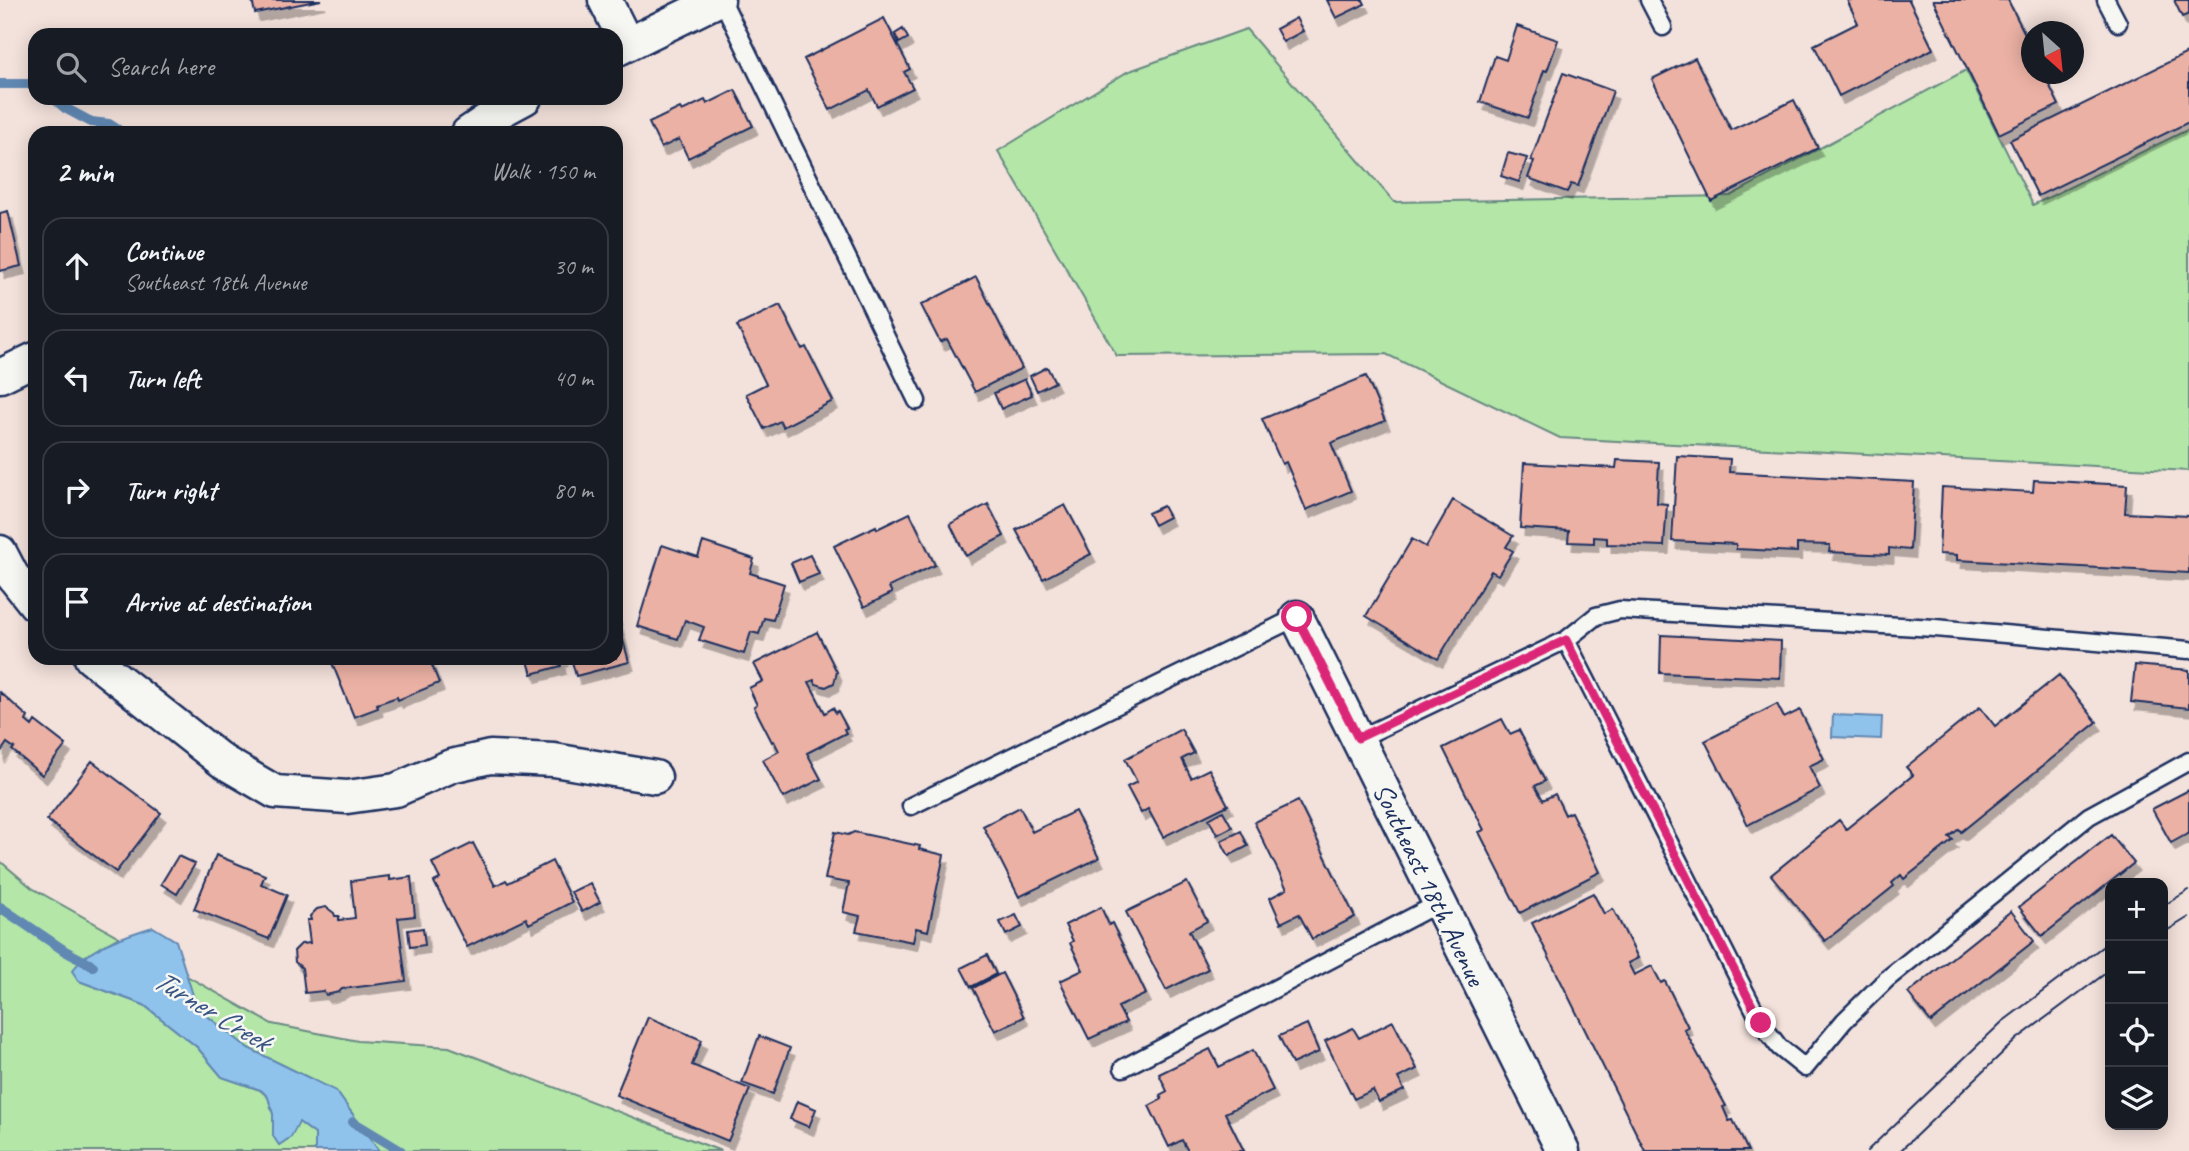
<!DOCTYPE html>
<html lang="en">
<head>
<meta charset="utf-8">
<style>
	body { margin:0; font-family:Caveat,sans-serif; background:#20242c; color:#f1f3f6 }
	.controls { position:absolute; right:21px; bottom:21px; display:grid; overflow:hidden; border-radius:14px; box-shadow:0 4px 18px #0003 }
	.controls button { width:63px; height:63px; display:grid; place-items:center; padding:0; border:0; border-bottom:2px solid #363941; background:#171b24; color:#f1f3f6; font:35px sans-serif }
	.compass { position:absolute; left:2021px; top:21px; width:63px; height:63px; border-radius:50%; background:#171b24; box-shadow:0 4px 18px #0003; rotate:153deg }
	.stop { position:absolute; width:21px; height:21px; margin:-16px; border:5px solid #db2777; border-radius:50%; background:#fff }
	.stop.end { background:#db2777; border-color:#fff; box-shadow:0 2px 7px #0008 }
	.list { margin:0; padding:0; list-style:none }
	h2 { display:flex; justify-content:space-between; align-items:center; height:91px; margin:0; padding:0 28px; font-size:30px }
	h2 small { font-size:23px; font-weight:400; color:#9ea1a6 }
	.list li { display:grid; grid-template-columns:46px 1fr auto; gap:21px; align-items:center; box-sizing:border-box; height:98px; margin:0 14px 14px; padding:0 14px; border:2px solid #363941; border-radius:21px }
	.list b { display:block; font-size:26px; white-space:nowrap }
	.list p { margin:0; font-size:23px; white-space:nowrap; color:#9ea1a6 }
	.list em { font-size:23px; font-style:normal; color:#9ea1a6 }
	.icon { flex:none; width:38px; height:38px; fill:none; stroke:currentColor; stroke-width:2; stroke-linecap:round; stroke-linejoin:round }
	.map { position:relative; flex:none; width:2189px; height:1151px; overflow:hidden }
	.search { position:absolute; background:#171b24; box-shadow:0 4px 18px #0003; left:28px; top:28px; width:595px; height:77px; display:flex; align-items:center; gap:18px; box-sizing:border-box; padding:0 24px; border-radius:21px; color:#9ea1a6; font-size:26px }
	.panel { position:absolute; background:#171b24; box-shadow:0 4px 18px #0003; left:28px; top:126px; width:595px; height:539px; border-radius:21px }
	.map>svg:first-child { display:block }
	.green { fill:#b3e6a7; stroke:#678a82; stroke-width:2 }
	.water { fill:#90c3ec; stroke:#6188b3; stroke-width:2 }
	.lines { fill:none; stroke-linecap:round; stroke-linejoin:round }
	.stream { stroke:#6188b3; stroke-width:10 }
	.building { fill:#ebb1a4; stroke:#1b2f5e; stroke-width:2; filter:url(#shadow) }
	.lane-casing { stroke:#1b2f5e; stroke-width:21 }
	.street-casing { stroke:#1b2f5e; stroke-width:37 }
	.lane { stroke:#f6f6f2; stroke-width:16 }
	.street { stroke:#f6f6f2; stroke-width:32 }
	.tram { stroke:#1b2f5e; stroke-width:2 }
	.route { stroke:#db2777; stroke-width:9 }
	.labels { text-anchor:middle; stroke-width:5; stroke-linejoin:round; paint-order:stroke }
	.street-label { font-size:28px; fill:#1b2f5e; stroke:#f6f6f2 }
	.water-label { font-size:30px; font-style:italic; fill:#385482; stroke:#f6f6f2 }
</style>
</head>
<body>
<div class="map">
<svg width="2189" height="1151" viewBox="0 0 2189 1151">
	<defs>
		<filter id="shadow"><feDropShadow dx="4.5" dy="8" stdDeviation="0" flood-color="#0004"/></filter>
	</defs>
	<rect width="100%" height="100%" fill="#f3e1db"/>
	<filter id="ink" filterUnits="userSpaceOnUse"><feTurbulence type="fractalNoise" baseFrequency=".0143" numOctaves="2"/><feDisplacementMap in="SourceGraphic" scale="14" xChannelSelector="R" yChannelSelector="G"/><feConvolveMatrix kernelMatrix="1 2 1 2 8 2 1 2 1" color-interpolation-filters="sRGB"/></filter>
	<g filter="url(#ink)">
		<!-- green -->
		<path class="green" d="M1246 29 1394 202 1730 196 1966 70 2033 205 2189 129V471L1560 438 1386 354 1117 356 998 151 1127 72Z
			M0 861 32 888 119 937 80 959 79 981 144 1005 197 1047 222 1077 260 1090 268 1097 273 1114V1136L291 1137 299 1122 315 1134V1151H0Z
			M185 975 272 1024 358 1041 449 1047 721 1151H379L336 1091 248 1048 197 1008Z"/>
		<!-- water -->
		<path class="water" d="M1833 715 1882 717 1881 739 1832 737Z
			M153 927 176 941 197 1008 248 1048 336 1091 379 1151H315V1134L299 1122 291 1137 279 1145 273 1136V1114L268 1097 261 1090 222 1077 197 1047 144 1005 79 981 72 971C90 946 125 936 153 927Z"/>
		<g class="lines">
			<!-- stream -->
			<path class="stream" d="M0 84H35
				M53 98 65 108 91 122 109 124 123 133
				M0 907 65 951 93 966
				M353 1122 401 1151"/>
		</g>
		<!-- building -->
		<path class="building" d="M252 0H321L255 13Z
			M1327 0H1363L1365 4 1336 18Z
			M1847 0H1909L1933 49 1839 96 1814 45 1858 23Z
			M1933 0H2008L2032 48V74H2044L2059 105 1999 134Z
			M2174 0H2189V14L2182 17Z
			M884 18 910 69 904 72 913 88 877 106 869 90 830 110 804 59Z
			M1296 18 1303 31 1283 42 1276 29Z
			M1517 26 1558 40 1547 71 1544 70 1528 118 1480 102 1495 56 1506 60Z
			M903 29 908 38 899 43 895 34Z
			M2189 52V122L2038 196 2010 140Z
			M1695 58 1731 130 1794 100 1818 148 1711 201 1652 79Z
			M1563 73 1613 91 1578 186 1571 184 1567 192 1528 178 1534 161 1531 160Z
			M735 90 753 126 688 158 679 139 661 148 649 123 680 108 682 111 705 100 707 104Z
			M1508 153 1527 158 1519 182 1501 176Z
			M8 211 21 266 0 271V213Z
			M976 277 1022 368 975 392 947 339 940 342 921 305Z
			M780 305 802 349 806 347 833 401 783 427 780 421 764 429 746 394 766 384 737 326Z
			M1047 367 1055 382 1037 391 1030 376Z
			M1366 376 1385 421 1331 443 1351 491 1306 510 1286 462 1282 464 1262 419Z
			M1025 379 1032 395 1001 409 994 393Z
			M1677 456 1730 459 1729 472 1914 482 1910 550 1889 548V555L1829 552 1830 545 1797 544V552L1736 549V544L1672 541Z
			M1617 460 1659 462 1657 503 1667 504 1664 546 1607 544V538L1594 537V543L1568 542 1569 531 1520 528 1524 463 1616 468Z
			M2034 480 2127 485 2125 513 2189 516V573L1957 560V555L1939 554 1942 487 2033 492Z
			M1453 500 1513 536 1506 547 1513 551 1498 575 1491 571 1438 659 1366 616 1412 539 1426 547Z
			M988 504 1004 536 966 556 950 524Z
			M1065 505 1091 554 1043 579 1016 530Z
			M1163 506 1169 517 1154 525 1148 513Z
			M910 513 935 565 889 587 892 593 864 607 834 546 876 526 877 529Z
			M703 542 754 559 750 573 784 584 773 620 764 618 759 634 751 632 744 654 699 640 704 627 685 620 678 639 637 626 662 545 698 557Z
			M810 555 819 574 799 582 791 563Z
			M616 614 629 662 576 676 571 658H616Z
			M817 632 837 672 834 683 826 687 816 684 814 680 809 682 825 713 833 708 836 713 838 711 847 728 844 729 846 733 807 753 821 779 783 798 763 760 779 751 774 741 772 742 754 707 757 705 749 688 763 681 754 664Z
			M1661 635 1781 641 1780 678 1660 673Z
			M330 658H429L439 683 398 700 397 697 377 704 378 708 354 717Z
			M527 658H564L560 659 561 666 532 674Z
			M2135 665 2189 670V708L2131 702Z
			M2059 675 2097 722 1961 832 1959 829 1949 837 1953 840 1904 879 1901 875 1892 883 1894 886 1825 941 1771 875 1839 820 1846 829 1913 775 1906 767 1980 707 1995 726Z
			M0 692 28 717 26 721 32 726 35 721 66 745 42 775 12 750 14 748 7 743 0 753Z
			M1777 704 1784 718 1800 710 1824 759 1809 766 1820 788 1748 825 1705 741Z
			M1502 719 1510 734 1519 730 1545 781 1535 786 1543 800 1555 794 1565 815 1571 812 1600 872 1520 913 1479 832 1484 830 1443 748Z
			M1181 729 1194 753 1182 759 1191 778 1209 769 1228 805 1163 837 1148 809 1141 813 1127 787 1137 782 1125 759Z
			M92 761 161 813 116 872 47 820Z
			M2189 790V833L2171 843 2152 809Z
			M1298 801 1355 917 1312 939 1299 914 1281 923 1270 898 1287 889 1254 822Z
			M1020 807 1032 832 1075 811 1099 858 1019 897 983 826Z
			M1223 811 1232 827 1217 835 1209 819Z
			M1241 831 1248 846 1229 856 1221 841Z
			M835 832 848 835 854 832 920 846 919 849 944 855 928 931 916 928 913 942 856 931 860 916 843 912 849 883 825 879Z
			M2111 835 2134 863 2042 936 2019 907Z
			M473 843 495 886 506 880 508 883 552 861 572 902 529 924 526 918 467 947 434 882 440 879 432 863Z
			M216 855 265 875 261 884 287 895 269 939 194 909Z
			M178 856 195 864 177 894 161 884Z
			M390 876V880L411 877 415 916 398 918 406 981 342 989 339 992 326 995 323 991 305 993 302 968 295 962 294 951 301 944 310 943 307 920H311L310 916 317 909 326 907 334 913 335 916H339V920L355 918 351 881Z
			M1187 882 1207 921 1189 931 1208 969 1166 990 1126 912Z
			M590 883 600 902 582 912 571 892Z
			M1593 893 1604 914 1613 909 1638 958 1628 963 1634 975 1652 966 1661 983 1665 981 1688 1027 1684 1029 1726 1106 1723 1107 1729 1121 1733 1120 1748 1151H1645L1532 923Z
			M1101 907 1109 925 1112 923 1146 994 1118 1007 1126 1022 1089 1039 1060 981 1083 970 1070 943 1073 941 1065 925Z
			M2011 911 2034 941 1931 1022 1908 993Z
			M1016 915 1022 927 1006 935 1000 922Z
			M423 928 425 945 410 947 408 930Z
			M987 955 996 974 971 987 961 968Z
			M1002 973 1024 1017 995 1031 973 988Z
			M648 1017 702 1040 692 1065 750 1089 728 1141 616 1095Z
			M1393 1021 1417 1069 1398 1078 1404 1090 1379 1102 1373 1090 1354 1099 1325 1041 1353 1028 1359 1038Z
			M1307 1024 1319 1052 1292 1064 1279 1036Z
			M759 1036 790 1048 773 1094 742 1083Z
			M1210 1049 1219 1067 1253 1050 1273 1090 1225 1113 1244 1151H1188L1182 1140 1169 1147 1149 1106 1162 1099 1160 1095 1167 1091 1159 1074Z
			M797 1101 816 1109 809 1127 790 1119Z"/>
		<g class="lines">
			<!-- lane casing -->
			<g class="lane-casing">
				<path id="lane" d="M722 0 917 401
					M1649 0 1663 27
					M2106 0 2118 23
					M1566 640 1761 1023 1779 1047 1805 1068 1844 1021 1887 979 2089 816 2189 761
					M1358 739 1566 640 1596 616 1620 610 1935 628 2189 650
					M911 806 1297 617
					M1123 1068 1439 903"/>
			</g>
			<!-- street casing -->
			<g class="street-casing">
				<path id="street" d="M605 0 627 44
					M616 50 718 0
					M468 133 499 112 525 98
					M0 376 35 359
					M0 552 12 575 35 604
					M1297 617 1563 1151
					M91 658 222 761 275 792 347 797 396 790 451 766 490 757 554 760 655 777"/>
			</g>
			<!-- lane -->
			<use href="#lane" class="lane"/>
			<!-- street -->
			<use href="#street" class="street"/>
			<!-- tram -->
			<path class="tram" d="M2163 906 2189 890
				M2163 933 2189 917
				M1867 1151 2002 1022 2110 941
				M1900 1151 2017 1039 2110 970"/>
		</g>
	</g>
	<g class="lines" filter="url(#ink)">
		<!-- route -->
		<path class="route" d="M1297 617 1358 738 1566 640 1761 1023"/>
	</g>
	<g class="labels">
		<!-- street labels -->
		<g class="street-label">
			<text transform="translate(1430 884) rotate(64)" y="10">Southeast 18th Avenue</text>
		</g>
		<!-- water labels -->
		<g class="water-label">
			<text transform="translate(212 1010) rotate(31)" y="10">Turner Creek</text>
		</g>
	</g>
</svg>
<div class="controls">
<button>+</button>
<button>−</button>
<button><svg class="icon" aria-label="locate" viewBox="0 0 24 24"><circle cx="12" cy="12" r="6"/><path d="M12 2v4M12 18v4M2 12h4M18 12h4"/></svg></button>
<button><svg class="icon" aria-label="layers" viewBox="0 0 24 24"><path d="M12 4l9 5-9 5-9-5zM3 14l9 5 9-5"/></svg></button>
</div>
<svg class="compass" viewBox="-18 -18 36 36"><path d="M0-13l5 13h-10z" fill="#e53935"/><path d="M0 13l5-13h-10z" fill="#9ea1a6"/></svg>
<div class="stop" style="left:1297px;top:617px"></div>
<div class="stop end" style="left:1761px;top:1023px"></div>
<div class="search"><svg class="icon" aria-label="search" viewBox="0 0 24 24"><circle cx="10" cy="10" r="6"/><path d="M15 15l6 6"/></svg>Search here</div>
<section class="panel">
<h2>2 min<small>Walk · 150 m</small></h2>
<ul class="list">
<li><svg class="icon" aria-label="ahead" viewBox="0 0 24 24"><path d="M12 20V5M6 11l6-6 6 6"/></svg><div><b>Continue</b><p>Southeast 18th Avenue</p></div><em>30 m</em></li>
<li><svg class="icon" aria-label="left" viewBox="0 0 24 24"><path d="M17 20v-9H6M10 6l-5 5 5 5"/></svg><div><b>Turn left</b></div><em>40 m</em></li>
<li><svg class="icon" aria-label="right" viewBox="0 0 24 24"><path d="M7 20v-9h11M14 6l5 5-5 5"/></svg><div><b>Turn right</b></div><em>80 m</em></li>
<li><svg class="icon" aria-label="arrive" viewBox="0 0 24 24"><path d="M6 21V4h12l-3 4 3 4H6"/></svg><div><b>Arrive at destination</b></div></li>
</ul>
</section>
</div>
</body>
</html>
